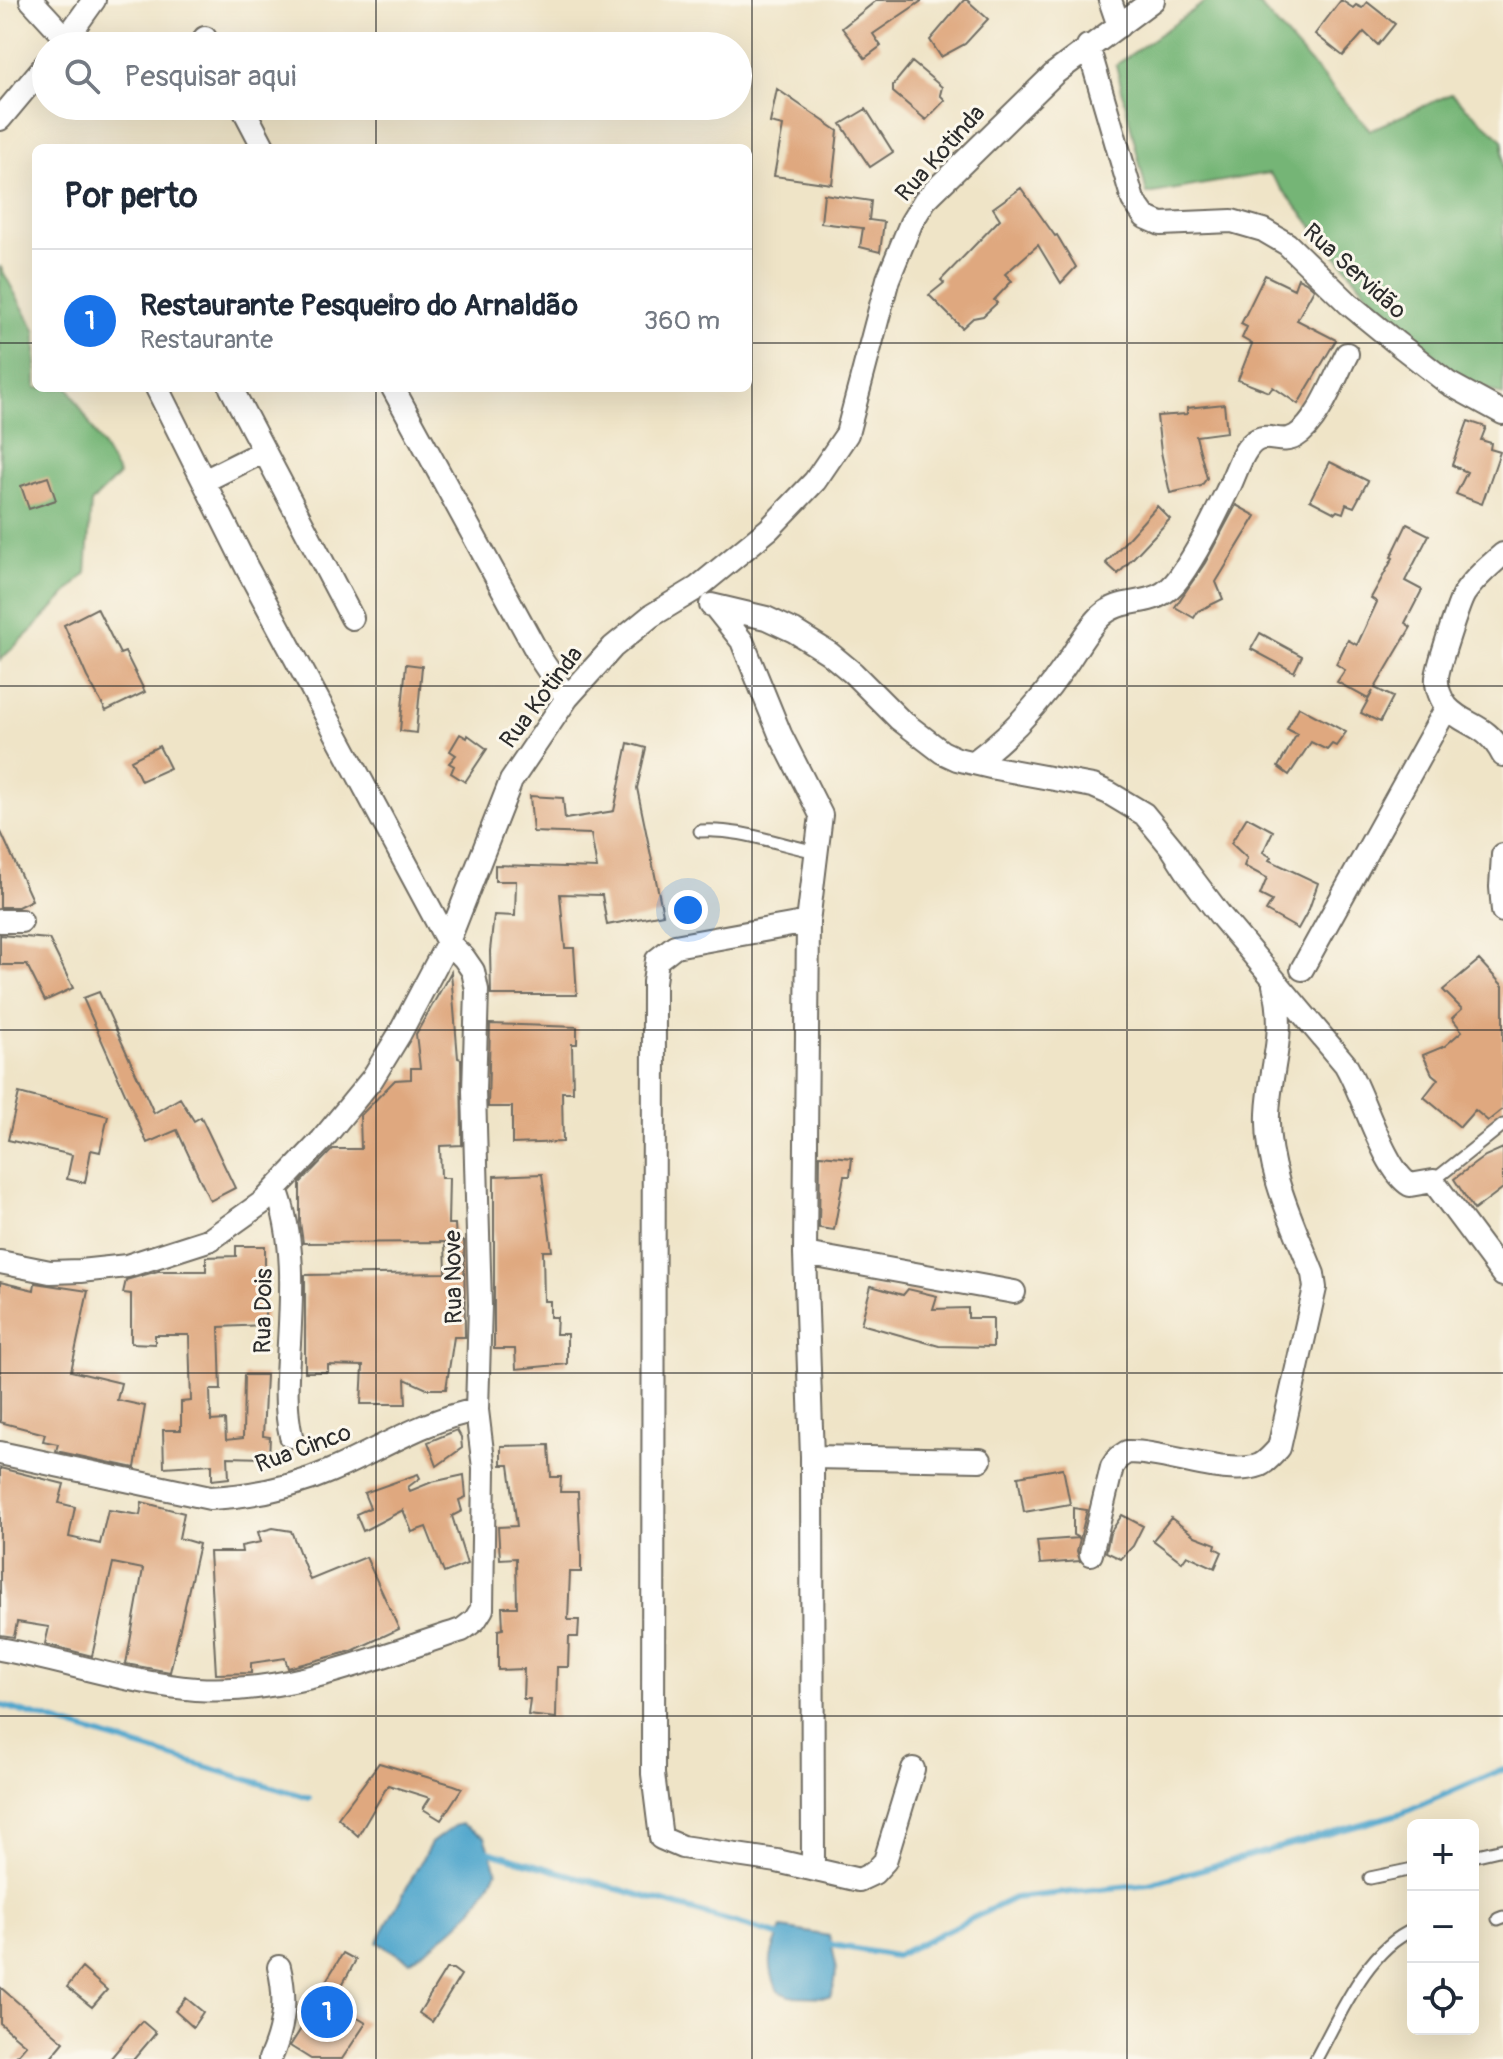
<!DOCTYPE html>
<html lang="pt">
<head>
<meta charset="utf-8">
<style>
	body { margin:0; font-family:Pangolin,sans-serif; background:#f6f6f7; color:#1f2937 }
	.controls { position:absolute; right:24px; bottom:24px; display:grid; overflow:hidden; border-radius:12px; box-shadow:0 8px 32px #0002 }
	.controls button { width:72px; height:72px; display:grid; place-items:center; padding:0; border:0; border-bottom:2px solid #e0e1e3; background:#fff; color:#1f2937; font:40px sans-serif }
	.you { position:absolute; left:688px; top:910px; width:28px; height:28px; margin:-20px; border:6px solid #fff; border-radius:50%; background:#1a73e8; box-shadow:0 0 0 12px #1a73e833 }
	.badge { display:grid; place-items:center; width:52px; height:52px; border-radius:50%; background:#1a73e8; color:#fff; font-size:26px; font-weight:700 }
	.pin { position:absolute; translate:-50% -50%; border:4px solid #fff; box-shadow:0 2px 8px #0006 }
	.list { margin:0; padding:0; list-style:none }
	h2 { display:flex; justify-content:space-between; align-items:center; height:104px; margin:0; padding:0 32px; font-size:34px }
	h2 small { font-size:26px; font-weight:400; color:#747a83 }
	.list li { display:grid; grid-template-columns:52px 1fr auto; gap:24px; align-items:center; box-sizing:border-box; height:144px; padding:0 32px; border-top:2px solid #e0e1e3 }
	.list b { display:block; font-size:30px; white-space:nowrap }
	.list p { margin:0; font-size:26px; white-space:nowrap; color:#747a83 }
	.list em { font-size:26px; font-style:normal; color:#747a83 }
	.icon { flex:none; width:44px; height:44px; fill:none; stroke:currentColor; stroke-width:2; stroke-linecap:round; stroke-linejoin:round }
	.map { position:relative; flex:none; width:1503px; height:2059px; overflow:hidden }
	.search { position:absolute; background:#fff; box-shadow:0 8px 32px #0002; left:32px; top:32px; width:720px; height:88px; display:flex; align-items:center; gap:20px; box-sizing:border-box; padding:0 28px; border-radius:44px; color:#747a83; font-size:30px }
	.panel { position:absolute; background:#fff; box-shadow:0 8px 32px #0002; left:32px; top:144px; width:720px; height:248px; border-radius:12px }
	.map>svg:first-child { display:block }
	.forest { fill:#74b576; stroke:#507050; stroke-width:2 }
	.water { fill:#50a6cc; stroke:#3e687c; stroke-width:2 }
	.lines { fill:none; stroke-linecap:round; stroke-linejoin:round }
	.stream { stroke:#50a6cc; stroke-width:6 }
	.building { fill:#dfa87f }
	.service-casing { stroke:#706c62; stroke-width:15 }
	.minor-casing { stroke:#706c62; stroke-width:26 }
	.service { stroke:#fff; stroke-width:11 }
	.minor { stroke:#fff; stroke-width:22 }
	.grid { fill:none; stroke:#2b2b2b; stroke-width:2; stroke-opacity:0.55 }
	.labels { text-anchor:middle; stroke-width:6; stroke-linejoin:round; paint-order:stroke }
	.street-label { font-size:24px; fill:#2b2b2b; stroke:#fbf7ec }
</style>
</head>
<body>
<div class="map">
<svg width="1503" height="2059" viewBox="0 0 1503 2059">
	<rect width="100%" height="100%" fill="#fbf7ec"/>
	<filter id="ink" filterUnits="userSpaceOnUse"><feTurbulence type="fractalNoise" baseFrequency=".0125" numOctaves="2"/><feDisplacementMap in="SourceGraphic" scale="16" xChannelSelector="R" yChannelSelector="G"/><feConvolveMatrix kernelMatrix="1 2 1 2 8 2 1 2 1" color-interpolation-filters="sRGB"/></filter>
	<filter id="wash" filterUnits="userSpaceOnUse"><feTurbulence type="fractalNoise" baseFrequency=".006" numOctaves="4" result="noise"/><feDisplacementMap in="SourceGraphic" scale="32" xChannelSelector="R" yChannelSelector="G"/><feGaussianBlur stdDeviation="1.8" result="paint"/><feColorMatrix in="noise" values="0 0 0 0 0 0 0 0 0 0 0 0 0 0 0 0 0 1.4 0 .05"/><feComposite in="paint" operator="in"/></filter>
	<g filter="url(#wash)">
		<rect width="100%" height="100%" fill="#efe4c7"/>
		<!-- forest -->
		<path class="forest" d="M1208 0H1242L1260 6 1370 130 1451 94 1503 140V396L1461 378 1369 295 1269 173 1147 194 1116 65Z
			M0 266 36 332V388H69L119 475 91 503 86 573 31 631 0 660Z"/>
		<!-- water -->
		<path class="water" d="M462 1824 485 1837 497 1871C475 1914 449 1935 410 1961L377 1942 431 1843 454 1826Z
			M782 1928 829 1936C835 1956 840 1977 830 1997L789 1996 778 1991C766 1964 770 1954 782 1928Z"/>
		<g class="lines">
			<!-- stream -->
			<path class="stream" d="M0 1705 309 1798
				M484 1850 784 1937
				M827 1944 895 1956 1014 1898 1149 1884 1402 1813 1503 1769"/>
		</g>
		<g id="blocks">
			<!-- building -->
			<path class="building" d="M877 0H923L873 34 881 46 865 58 842 28Z
				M964 0H967L988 19 965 44 941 57 930 40Z
				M1341 0 1353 8 1356 5 1362 8 1367 2 1395 24 1378 45 1364 32 1343 56 1315 34Z
				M912 62 942 87 940 95 945 100 926 120 893 92V85Z
				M777 89 838 131 832 184 774 176 783 126 770 123Z
				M866 109 893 152 870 167 841 124Z
				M1021 188 1055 236 1057 235 1076 267 1061 283 1038 245 1005 274 1012 281 994 300 997 303 983 316 973 318 962 328 929 295 944 283 941 280 1000 219 993 208Z
				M824 194 871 201 869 220 884 222 880 252 860 247 863 228 821 223Z
				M1265 275 1294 289 1298 278 1306 282 1314 289 1297 320 1336 340 1298 404 1273 387 1269 392 1238 380 1252 344 1242 338 1247 327 1241 324Z
				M1224 404 1227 432 1196 436 1207 478 1201 486 1170 493 1161 452 1157 416 1187 414V408Z
				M1468 421 1486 427 1481 440 1491 443 1490 449 1500 452 1482 504 1456 494 1467 472 1452 465Z
				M1330 462 1368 481 1354 507 1346 504 1343 513 1337 511 1335 513 1310 500Z
				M48 477 56 500 29 509 21 486Z
				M1236 505 1256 516 1216 582 1223 599 1198 611 1194 618 1175 607 1205 563Z
				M1157 506 1170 519 1118 574 1106 563Z
				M1407 524 1429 535 1405 581 1422 590 1405 623 1411 627 1375 688 1393 697 1380 722 1361 713 1373 691 1368 699 1337 682 1345 670 1336 664 1348 640 1357 645 1377 602 1371 598 1393 558 1391 557Z
				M97 608 120 654 125 652 145 692 106 711 87 677 64 625Z
				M1260 633 1302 656 1294 672 1251 649Z
				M406 664 422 666 416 733 400 731Z
				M1299 707 1346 732 1336 746 1332 744 1327 750 1311 742 1289 775 1278 767 1297 734 1287 729Z
				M460 734 467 738 468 735 487 749 465 782 451 773 454 766 449 763 456 755 450 751Z
				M628 743 646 748 637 788 663 914 607 925 602 895 560 894 565 948H574L577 995H491L490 951 494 915 515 916 516 881H495V865L597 868 591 834 533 832 530 796 563 798 565 819 614 811Z
				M159 746 170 768 141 781 131 760Z
				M1247 817 1273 831 1263 852 1271 857 1269 860 1318 883 1309 909 1298 929 1266 911 1272 901 1260 895 1267 878 1244 866 1247 858 1231 843Z
				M0 830 32 900 18 907H0Z
				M0 935 49 939 73 988 45 1001 27 965H0Z
				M1479 960 1503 986V1109L1488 1121 1475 1110 1460 1127 1424 1097 1438 1079 1432 1074 1423 1055 1445 1046 1462 1031 1452 1018 1462 1009 1443 990Z
				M451 972 458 1058 461 1059 462 1145 440 1146 441 1178H449L448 1224H455L456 1241H464L465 1337H454L446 1389H427L405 1379 406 1404H361L363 1366 328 1365V1372H305V1275L446 1273 445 1242 303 1243 300 1222V1183L333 1149H361L360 1116 395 1080 411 1079V1068H420L416 1034Z
				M99 992 154 1113 180 1098 194 1121 201 1117 235 1188 210 1201 177 1130 147 1143 83 998Z
				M490 1024 577 1027V1044H572L573 1092H562L563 1142 512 1144V1107H488Z
				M19 1093 108 1116 100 1152 91 1150 85 1183 67 1179 72 1155 8 1140Z
				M1503 1148V1188L1474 1210 1454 1179 1485 1156Z
				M820 1155 852 1158 850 1176H844L834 1230 819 1228Z
				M542 1174 552 1251H543L544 1301H550V1317H557L556 1334H567V1364L516 1369 515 1349H494V1176Z
				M236 1246H265V1325L219 1327 221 1390H210L211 1421 225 1420 226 1440 243 1438 244 1375H266L263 1436 270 1437 269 1458 228 1457 229 1478 212 1480V1464L164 1467 163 1430H181V1402L191 1401 189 1335H155V1344L131 1343V1294L123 1293 126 1280 158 1271H206V1257L236 1256Z
				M0 1282 34 1290 35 1283 88 1291 71 1371 121 1383 117 1400 145 1406 135 1468 56 1451 58 1444 43 1441 45 1434 0 1422Z
				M871 1286 903 1295 908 1289 937 1296 933 1309 968 1308V1318H993V1347L939 1346 861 1324Z
				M457 1430 461 1437 462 1448 437 1466 428 1442Z
				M549 1445 551 1477H561L560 1492H578L581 1554V1572H570L568 1620H579L578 1637H569L568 1667H557L556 1718 528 1715 530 1699H523L524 1669 498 1670V1630L503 1629 502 1607H517L516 1558 500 1559 498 1527 517 1526 509 1465H501V1446Z
				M0 1468 64 1484 59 1503 75 1507 69 1537 100 1544 108 1510 140 1515 142 1502 184 1513 179 1538 199 1544 170 1672 126 1664 143 1569 113 1563 92 1656 45 1644 49 1627 17 1622 14 1637 0 1635Z
				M1063 1468 1070 1504 1024 1512 1018 1476Z
				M418 1474 420 1478 408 1487 410 1491 432 1482 464 1475 466 1497 459 1500 462 1511 452 1516 467 1564 444 1573 426 1527 412 1532 403 1510 363 1531 356 1514 370 1508 364 1493Z
				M1073 1508 1087 1510 1077 1551 1080 1561 1040 1564 1037 1541 1079 1538 1073 1535Z
				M1122 1515 1143 1526 1133 1546 1121 1559 1106 1552 1110 1533Z
				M1171 1518 1195 1536 1216 1544 1215 1548 1222 1552 1215 1568 1187 1555 1182 1562 1153 1540Z
				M273 1528 291 1531 310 1580 366 1557 399 1629 352 1651 295 1666 288 1668 285 1658 251 1663V1673L216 1674 209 1552H242L241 1546 261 1542 258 1532Z
				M379 1763 454 1785 462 1788 441 1820 423 1809 430 1798 388 1785 358 1836 338 1818Z
				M343 1953 356 1960 332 2003 366 2023 342 2059H311L290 2046 304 2024 301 2022Z
				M82 1968 107 1990 92 2007 67 1987Z
				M446 1969H453L461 1975 432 2022 419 2013Z
				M0 1987 64 2042 50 2059H14L26 2045 0 2023Z
				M186 1998 203 2012 193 2027 175 2011Z
				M142 2021 156 2033 134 2059H110Z"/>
		</g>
	</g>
	<g filter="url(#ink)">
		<use href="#blocks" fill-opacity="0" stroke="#706c62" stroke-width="2"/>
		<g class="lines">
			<!-- service casing -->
			<g class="service-casing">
				<path id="service" d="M700 831C742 828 778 845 818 852
					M1433 1181 1503 1125
					M1473 1856 1503 1849
					M1370 1878 1413 1869
					M1498 1919 1503 1917
					M1316 2059C1339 2017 1367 1949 1413 1930"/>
			</g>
			<!-- minor casing -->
			<g class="minor-casing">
				<path id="minor" d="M31 0 67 39
					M1110 0 1119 26
					M205 38 209 46
					M61 46 94 0
					M1088 46 1133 200 1145 217 1161 224 1232 221 1263 230 1287 244 1349 304 1398 344 1448 383 1503 413
					M242 106 264 148
					M0 119 46 64
					M231 388 352 618
					M393 388 542 661 567 698
					M204 481 264 451
					M1503 554C1489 566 1474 579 1464 594 1459 602 1437 669 1437 678 1436 687 1441 700 1447 707 1465 727 1487 723 1503 755
					M711 605 766 618 794 631 829 653 853 673 899 719 942 752 957 759 995 768 1093 786 1109 793 1144 814 1172 848 1186 870 1220 915 1345 1064C1363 1093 1384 1170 1410 1185L1433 1181 1503 1275
					M715 607 742 641 780 734 821 815 808 922 805 1254 812 1457 813 1868
					M973 763C1008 737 1040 703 1065 666 1076 650 1086 631 1100 617 1124 593 1155 612 1179 578 1199 550 1214 518 1229 487 1235 475 1239 460 1247 449 1264 426 1278 447 1296 436 1318 423 1335 377 1347 354
					M1503 855 1501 887 1503 911
					M0 921H21
					M808 922 675 946 657 960 654 982 653 1774 661 1838 682 1847 777 1861 859 1880 874 1873 885 1861 913 1769
					M1302 969 1447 707
					M276 1189C295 1237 292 1292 289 1343 287 1374 284 1406 291 1436
					M805 1254 1014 1292
					M0 1262 50 1272 80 1271 127 1266 211 1239 263 1202 322 1140 372 1079 399 1035 448 942 511 781 567 698 613 647 651 616 697 588 769 529 815 481 847 434 888 279 911 223 925 200 1055 73 1153 0
					M0 1453 210 1498C251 1496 291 1488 330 1471 379 1450 423 1420 477 1410
					M812 1457 980 1460
					M1091 1554 1112 1467 1118 1458 1127 1452C1165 1451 1227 1478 1260 1465 1268 1461 1273 1454 1279 1448L1315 1288 1313 1274C1293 1223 1266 1170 1268 1114 1270 1065 1287 1035 1274 985
					M0 1649C66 1661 130 1684 196 1689 288 1695 376 1657 462 1630L475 1620 482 1609 484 1468 477 1410 480 1305 474 1091 477 990 473 971 464 958 448 942 247 568 157 388
					M270 2059C284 2028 287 2000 279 1967"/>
			</g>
			<!-- service -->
			<use href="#service" class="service"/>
			<!-- minor -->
			<use href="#minor" class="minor"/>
		</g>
	</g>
	<!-- grid -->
	<path class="grid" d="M376 0V46M752 0V2059M1127 0V2059M376 106V148M0 343H36M748 343H1503M376 388V2059M0 686H1503M0 1030H1503M0 1373H1503M0 1716H1503"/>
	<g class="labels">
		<!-- street labels -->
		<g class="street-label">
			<text transform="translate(940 153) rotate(-48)" y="8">Rua Kotinda</text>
			<text transform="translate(1355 271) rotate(42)" y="8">Rua Servidão</text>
			<text transform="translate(541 697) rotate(-53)" y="8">Rua Kotinda</text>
			<text transform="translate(453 1277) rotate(-91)" y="8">Rua Nove</text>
			<text transform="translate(263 1311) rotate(-89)" y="8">Rua Dois</text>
			<text transform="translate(303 1448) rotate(-20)" y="8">Rua Cinco</text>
		</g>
	</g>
</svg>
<div class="controls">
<button>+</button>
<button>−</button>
<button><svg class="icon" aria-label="locate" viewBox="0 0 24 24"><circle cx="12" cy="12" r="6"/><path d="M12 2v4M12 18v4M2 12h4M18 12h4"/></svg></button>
</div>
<div class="you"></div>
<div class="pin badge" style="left:327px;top:2012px">1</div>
<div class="search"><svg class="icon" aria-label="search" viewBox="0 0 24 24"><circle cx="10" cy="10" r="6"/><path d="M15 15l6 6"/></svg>Pesquisar aqui</div>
<section class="panel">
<h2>Por perto<small></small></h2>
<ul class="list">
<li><span class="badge">1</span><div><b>Restaurante Pesqueiro do Arnaldão</b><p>Restaurante</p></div><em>360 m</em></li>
</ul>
</section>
</div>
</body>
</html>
